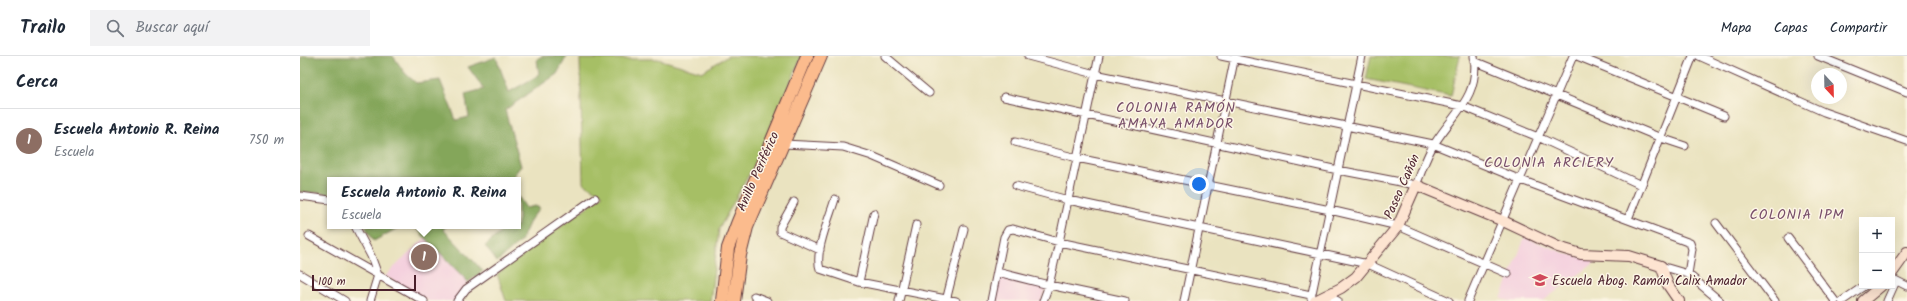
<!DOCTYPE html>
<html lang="es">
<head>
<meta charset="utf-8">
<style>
	body { margin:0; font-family:Kalam,sans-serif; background:#f2f2f3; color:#1f2937 }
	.controls { position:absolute; right:12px; bottom:12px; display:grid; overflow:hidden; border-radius:0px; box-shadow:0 4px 16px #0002 }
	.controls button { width:36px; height:36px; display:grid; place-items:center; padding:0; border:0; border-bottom:1px solid #e0e1e3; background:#fff; color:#1f2937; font:20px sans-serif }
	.compass { position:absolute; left:1511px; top:12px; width:36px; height:36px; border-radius:50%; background:#fff; box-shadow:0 4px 16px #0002; rotate:158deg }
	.scale { position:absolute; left:12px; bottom:10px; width:104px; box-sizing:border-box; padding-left:4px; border:2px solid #4a1f2b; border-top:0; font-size:11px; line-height:14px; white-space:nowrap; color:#4a1f2b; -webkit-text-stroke:3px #fcf5e5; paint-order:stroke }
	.you { position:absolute; left:899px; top:128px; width:14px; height:14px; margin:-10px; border:3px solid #fff; border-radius:50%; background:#1a73e8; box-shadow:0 0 0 6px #1a73e833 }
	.badge { display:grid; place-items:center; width:26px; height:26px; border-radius:50%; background:#b45309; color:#fff; font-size:13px; font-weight:700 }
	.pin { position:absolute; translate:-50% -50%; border:2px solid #fff; box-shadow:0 1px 4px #0006 }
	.popup { position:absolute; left:27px; top:121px; width:194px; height:52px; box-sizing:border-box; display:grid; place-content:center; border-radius:0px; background:#fff; filter:drop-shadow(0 1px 3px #0005); font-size:13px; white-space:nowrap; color:#747a83 }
	.popup b { font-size:15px; color:#1f2937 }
	.popup::after { content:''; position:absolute; left:50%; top:100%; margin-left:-8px; border:8px solid transparent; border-top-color:#fff }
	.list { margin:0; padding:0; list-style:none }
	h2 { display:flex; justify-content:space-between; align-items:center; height:52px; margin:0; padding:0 16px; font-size:17px }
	h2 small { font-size:13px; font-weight:400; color:#747a83 }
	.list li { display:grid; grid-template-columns:26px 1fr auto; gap:12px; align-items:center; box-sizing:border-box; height:64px; padding:0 16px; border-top:1px solid #e0e1e3 }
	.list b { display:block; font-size:15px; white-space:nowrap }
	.list p { margin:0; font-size:13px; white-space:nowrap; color:#747a83 }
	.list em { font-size:13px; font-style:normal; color:#747a83 }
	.icon { flex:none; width:22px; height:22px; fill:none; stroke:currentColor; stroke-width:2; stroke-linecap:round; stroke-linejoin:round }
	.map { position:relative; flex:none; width:1607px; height:245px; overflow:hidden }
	header { display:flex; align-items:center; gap:24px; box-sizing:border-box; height:56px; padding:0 20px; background:#fff; border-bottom:1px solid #e0e1e3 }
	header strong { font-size:19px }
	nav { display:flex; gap:22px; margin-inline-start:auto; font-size:14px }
	.search { width:280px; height:36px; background:#f2f2f3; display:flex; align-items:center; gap:10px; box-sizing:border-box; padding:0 14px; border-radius:0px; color:#747a83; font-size:15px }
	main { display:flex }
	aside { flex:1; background:#fff }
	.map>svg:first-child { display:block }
	.built { fill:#f4cfde }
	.green { fill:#a6bf65; stroke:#786f48 }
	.forest { fill:#84a65a; stroke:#676242 }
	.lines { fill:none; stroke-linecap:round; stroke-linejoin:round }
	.street-casing { stroke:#623c41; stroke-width:9 }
	.secondary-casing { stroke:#623c41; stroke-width:12 }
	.highway-casing { stroke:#623c41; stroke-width:14 }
	.street { stroke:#fff; stroke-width:7 }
	.secondary { stroke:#fde4d1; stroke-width:10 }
	.highway { stroke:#fbbb8d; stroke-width:12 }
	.labels { text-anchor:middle; stroke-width:3; stroke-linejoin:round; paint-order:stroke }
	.street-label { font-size:13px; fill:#4a1f2b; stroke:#fcf5e5 }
	.poi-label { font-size:13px; fill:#4a1f2b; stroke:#fcf5e5; text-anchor:start }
	.neighbourhood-label { font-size:14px; letter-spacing:1px; fill:#784e6a; stroke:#fcf5e5 }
</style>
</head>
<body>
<header>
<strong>Trailo</strong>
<div class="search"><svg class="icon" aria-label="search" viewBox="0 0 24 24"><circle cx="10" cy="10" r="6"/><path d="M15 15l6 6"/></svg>Buscar aquí</div>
<nav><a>Mapa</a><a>Capas</a><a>Compartir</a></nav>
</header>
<main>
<aside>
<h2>Cerca<small></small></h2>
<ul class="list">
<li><span class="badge" style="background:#8d6e63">1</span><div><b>Escuela Antonio R. Reina</b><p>Escuela</p></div><em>750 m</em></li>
</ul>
</aside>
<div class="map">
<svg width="1607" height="245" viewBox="0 0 1607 245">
	<rect width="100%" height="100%" fill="#fcf5e5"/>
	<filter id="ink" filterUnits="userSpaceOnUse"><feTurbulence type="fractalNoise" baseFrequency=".025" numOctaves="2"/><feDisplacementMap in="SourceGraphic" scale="8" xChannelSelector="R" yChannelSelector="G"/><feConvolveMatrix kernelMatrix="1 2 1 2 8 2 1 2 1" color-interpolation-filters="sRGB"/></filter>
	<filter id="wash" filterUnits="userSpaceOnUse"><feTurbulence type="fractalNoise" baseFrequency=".012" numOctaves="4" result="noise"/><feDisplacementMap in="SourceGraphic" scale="16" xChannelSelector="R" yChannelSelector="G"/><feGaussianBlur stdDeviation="0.9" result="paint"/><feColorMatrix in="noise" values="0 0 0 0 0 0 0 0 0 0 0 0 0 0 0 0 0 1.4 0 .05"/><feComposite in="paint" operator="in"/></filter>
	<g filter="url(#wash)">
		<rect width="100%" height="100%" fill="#eae3c0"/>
		<!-- built -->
		<path class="built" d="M1225 181 1267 198 1297 205 1243 245H1212L1201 243Z
			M125 182 168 226 154 245H129L85 220Z
			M698 214 747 227 741 245H692Z"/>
		<!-- green -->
		<path class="green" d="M428 0H502L453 111 419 173 410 245H206L197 218 303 139 283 127 280 3H358L402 16Z
			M1071 0H1160L1151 40 1066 23Z"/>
		<!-- forest -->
		<path class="forest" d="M5 0H93L105 17 116 27 140 24 156 64 169 61 165 38 184 33 168 11 196 1 209 36 239 19 237 3 242 0H267L257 18 205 54 221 110 210 124H30V139L24 137 0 136V2Z
			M218 140 226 152 235 150 240 152 231 163 221 185 197 206 185 190 204 173 201 170H218Z
			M65 170H101L74 185Z
			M114 170H147L143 173 183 215 168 226Z"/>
	</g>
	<g filter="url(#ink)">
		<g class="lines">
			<!-- street casing -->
			<g class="street-casing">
				<path id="street" d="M585 0 629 37
					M728 0 795 18 1133 88 1221 124 1390 187 1392 193 1388 218
					M921 0 1162 50 1238 81 1341 129
					M1277 0 1424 60
					M1399 0 1524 56 1607 85
					M1518 0 1607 36
					M1174 5 1361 82 1385 90
					M704 41 1038 114 1116 129C1122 116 1126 99 1135 87 1154 57 1180 40 1174 0
					M715 86 777 102 1030 154 1098 170 1208 218
					M484 88 543 91 572 100 639 129
					M716 130 768 144 1068 208 1149 245
					M0 140 30 144
					M535 143C530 160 514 197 520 213L559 226 656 245
					M494 146 480 171V176L520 194
					M1328 163 1393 0
					M1416 167 1475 245
					M55 170 71 200 78 219 70 245
					M9 180 124 245
					M1488 182 1535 245
					M1361 210 1388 218 1420 245
					M697 216 749 229 825 245
					M0 218 45 245
					M1593 223 1607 230
					M559 226 574 157
					M454 240 467 245
					M1027 240 1038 245
					M1011 242 1062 0
					M157 245 166 233 295 142
					M599 245 616 169
					M646 245 664 173
					M691 245 704 181 708 174 713 173 759 186 1011 239
					M743 245 749 229 759 186 799 0
					M884 245 935 0
					M1168 245 1273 0
					M1542 245 1564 230
					M1587 245 1596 225"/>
			</g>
			<!-- secondary casing -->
			<g class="secondary-casing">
				<path id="secondary" d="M1592 217 1607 196
					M1015 245 1041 232 1056 221 1098 170 1116 129 1203 165 1258 191 1281 198 1329 200 1361 210 1368 229 1379 245
					M1563 245 1581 230"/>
			</g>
			<!-- highway casing -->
			<g class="highway-casing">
				<path id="highway" d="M422 245 428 192 437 168 507 0
					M434 245 440 199 447 171 521 0"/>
			</g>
			<!-- street -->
			<use href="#street" class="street"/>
			<!-- secondary -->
			<use href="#secondary" class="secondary"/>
			<!-- highway -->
			<use href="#highway" class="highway"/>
		</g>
	</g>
	<!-- icons -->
	<defs>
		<g id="school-bare" transform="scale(1.2)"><path d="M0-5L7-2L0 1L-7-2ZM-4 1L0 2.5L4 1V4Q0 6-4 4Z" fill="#d1495b" stroke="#fcf5e5" stroke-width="2.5" paint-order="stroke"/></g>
	</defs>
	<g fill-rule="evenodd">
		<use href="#school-bare" x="1240" y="224"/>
	</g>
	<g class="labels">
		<!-- street labels -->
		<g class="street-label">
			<text transform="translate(457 115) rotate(-66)" y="5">Anillo Periférico</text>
			<text transform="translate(1101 130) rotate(-66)" y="5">Paseo Cañón</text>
		</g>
		<!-- poi labels -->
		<g class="poi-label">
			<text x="1252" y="229">Escuela Abog. Ramón Calix Amador</text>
		</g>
		<!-- neighbourhood labels -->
		<g class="neighbourhood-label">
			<text x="876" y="56">COLONIA RAMÓN<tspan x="876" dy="16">AMAYA AMADOR</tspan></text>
			<text x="1249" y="111">COLONIA ARCIERY</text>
			<text x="1497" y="163">COLONIA IPM</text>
		</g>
	</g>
</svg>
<div class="controls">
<button>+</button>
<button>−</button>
</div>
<svg class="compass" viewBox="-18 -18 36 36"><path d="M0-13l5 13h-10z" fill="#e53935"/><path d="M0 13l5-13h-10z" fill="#747a83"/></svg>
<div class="scale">100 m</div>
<div class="you"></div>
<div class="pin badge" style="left:124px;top:201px;background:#8d6e63">1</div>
<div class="popup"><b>Escuela Antonio R. Reina</b>Escuela</div>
</div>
</main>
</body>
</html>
